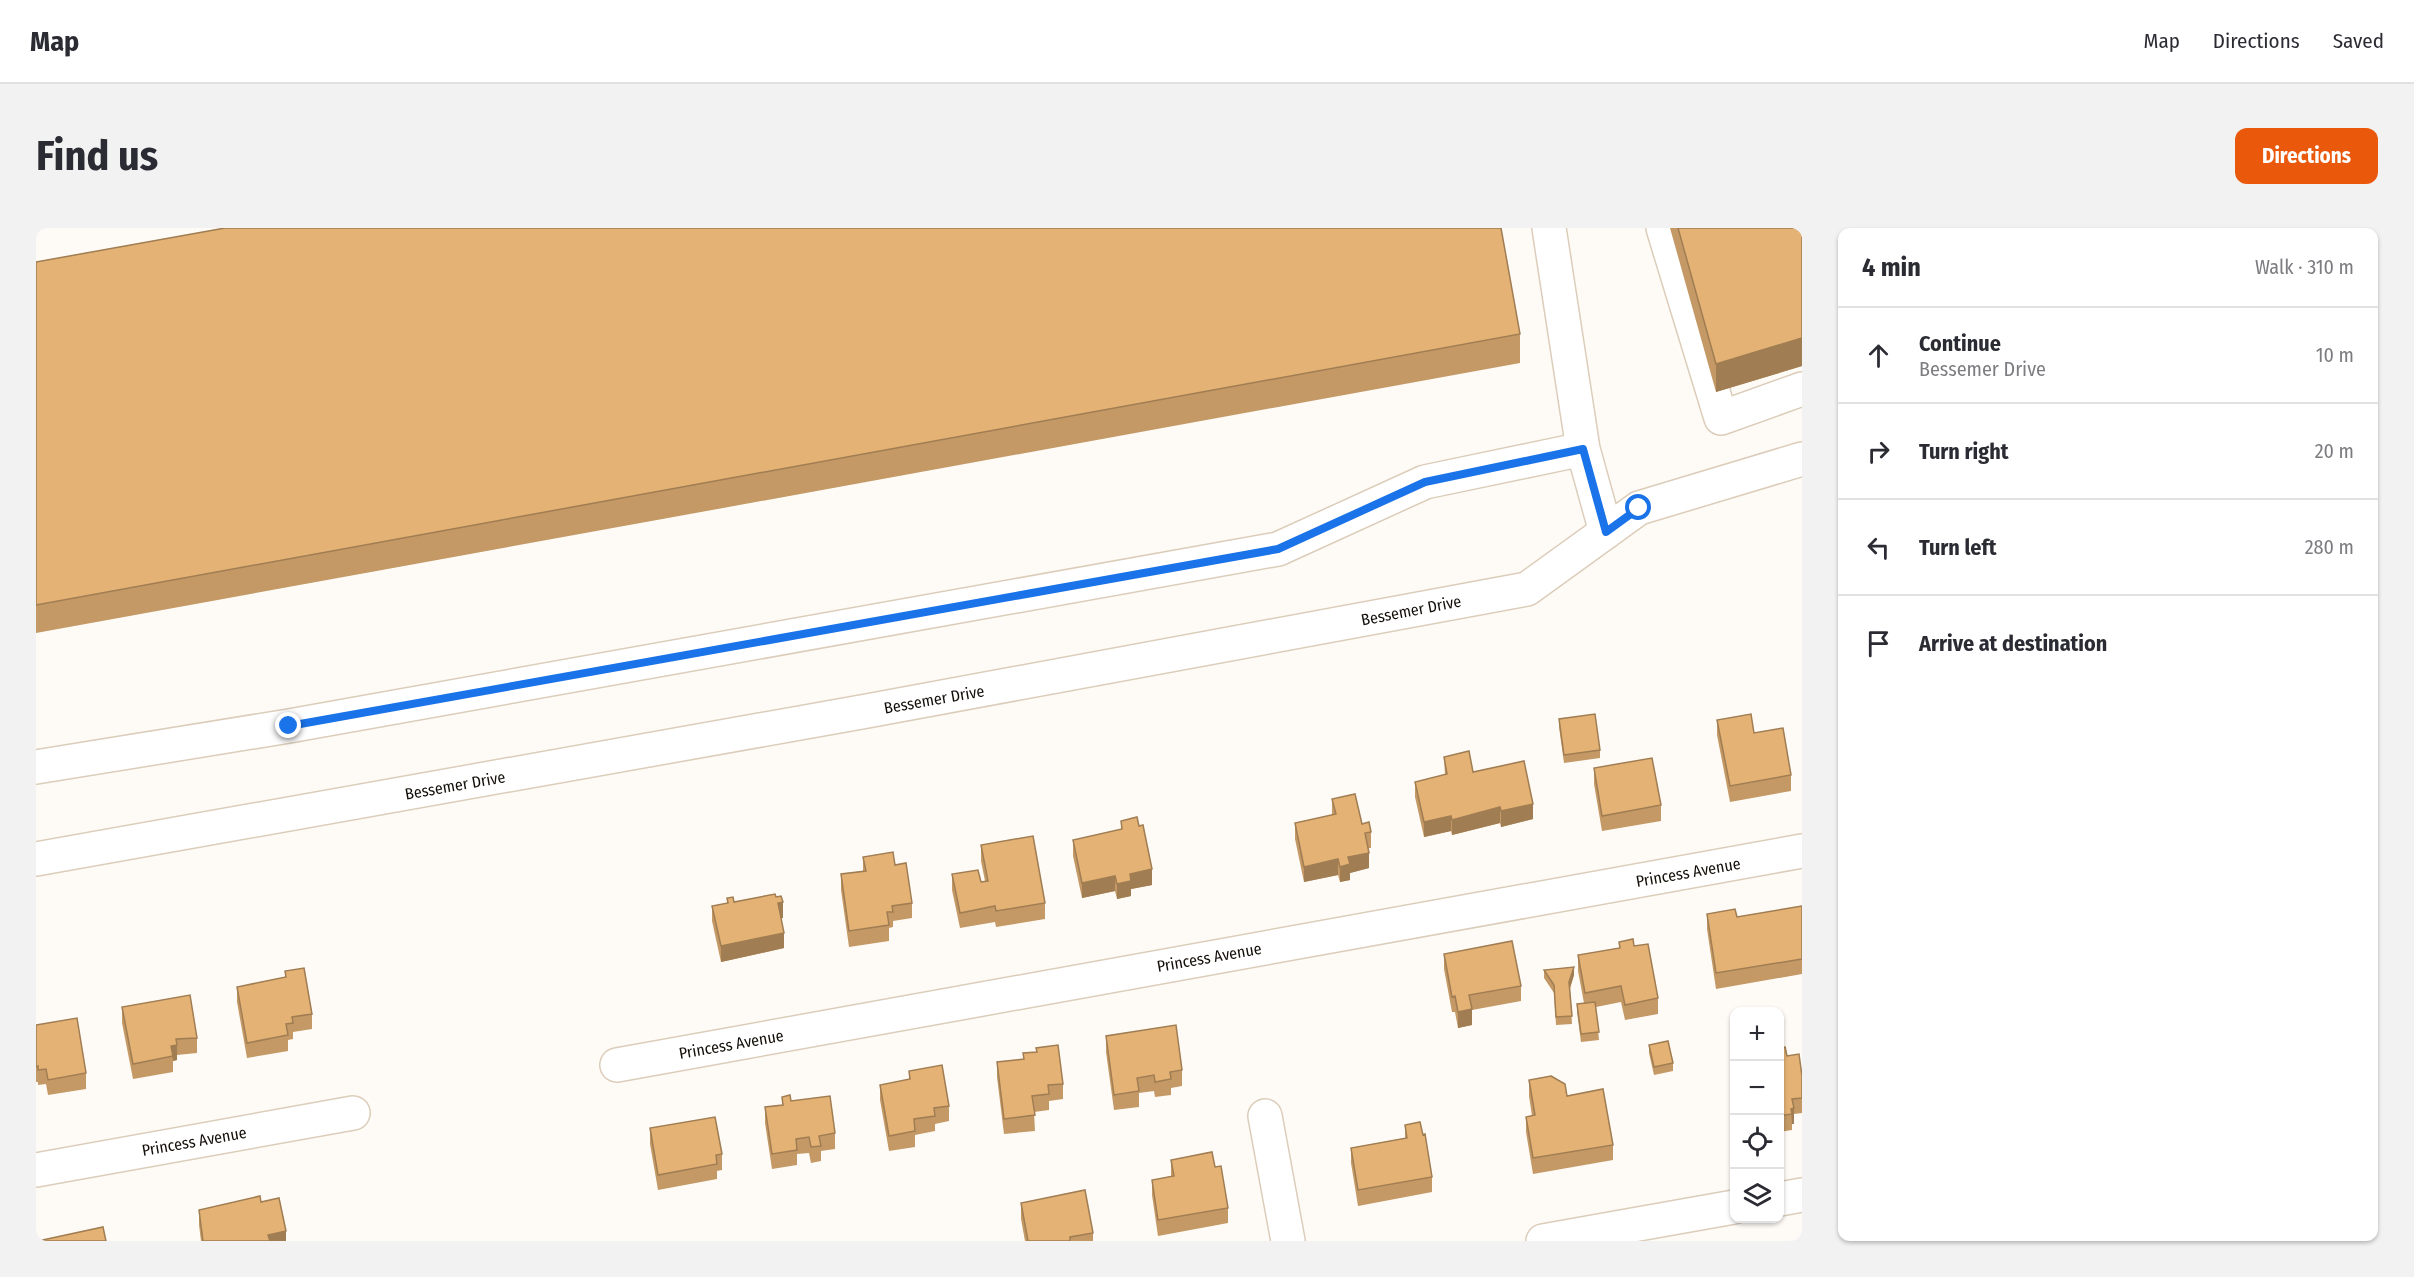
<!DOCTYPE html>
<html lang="en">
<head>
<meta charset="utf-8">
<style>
	body { margin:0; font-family:"Fira Sans Condensed",sans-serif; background:#f2f2f3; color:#2b2b33 }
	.controls { position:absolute; right:18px; bottom:18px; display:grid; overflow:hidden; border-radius:12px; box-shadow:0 2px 4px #0004 }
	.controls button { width:54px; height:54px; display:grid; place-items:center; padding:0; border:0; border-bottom:2px solid #e1e1e2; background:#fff; color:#2b2b33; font:30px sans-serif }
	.stop { position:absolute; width:18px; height:18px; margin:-14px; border:4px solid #1a73e8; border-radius:50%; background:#fff }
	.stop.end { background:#1a73e8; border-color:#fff; box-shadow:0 2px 6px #0008 }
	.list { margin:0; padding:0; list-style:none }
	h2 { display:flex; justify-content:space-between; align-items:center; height:78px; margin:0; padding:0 24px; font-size:26px }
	h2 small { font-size:20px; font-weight:400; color:#7c7c81 }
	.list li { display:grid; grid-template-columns:39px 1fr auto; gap:18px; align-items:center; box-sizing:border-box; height:96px; padding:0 24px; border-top:2px solid #e1e1e2 }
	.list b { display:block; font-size:22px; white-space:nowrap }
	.list p { margin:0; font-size:20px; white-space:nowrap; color:#7c7c81 }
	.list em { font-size:20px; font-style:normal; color:#7c7c81 }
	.icon { flex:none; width:33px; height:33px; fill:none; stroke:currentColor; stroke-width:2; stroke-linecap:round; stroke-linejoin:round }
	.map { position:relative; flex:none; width:1766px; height:1013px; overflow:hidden; border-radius:12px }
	header { display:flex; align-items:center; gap:36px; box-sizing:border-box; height:84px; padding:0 30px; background:#fff; border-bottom:2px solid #e1e1e2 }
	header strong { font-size:28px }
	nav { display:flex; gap:33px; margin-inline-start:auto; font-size:21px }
	.intro { display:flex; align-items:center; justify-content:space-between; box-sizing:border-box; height:144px; padding:0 36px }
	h1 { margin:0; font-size:42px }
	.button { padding:15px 27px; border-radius:12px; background:#ea580c; color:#fff; font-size:21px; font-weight:700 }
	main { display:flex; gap:36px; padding:0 36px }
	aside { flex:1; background:#fff; border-radius:12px; box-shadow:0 2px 4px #0004 }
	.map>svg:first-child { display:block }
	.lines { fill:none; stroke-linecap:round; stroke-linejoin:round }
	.minor-casing { stroke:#dccdba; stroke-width:36 }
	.minor { stroke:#fff; stroke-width:33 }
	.wall { fill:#c49965 }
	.shaded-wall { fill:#a07d52 }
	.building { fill:#e4b275; stroke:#a07d52; stroke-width:1.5 }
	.route { stroke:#1a73e8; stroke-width:8 }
	.labels { text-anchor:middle; stroke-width:4.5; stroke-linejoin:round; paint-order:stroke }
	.street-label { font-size:16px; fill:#120d07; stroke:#fff }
</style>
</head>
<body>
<header>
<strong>Map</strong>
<nav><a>Map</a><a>Directions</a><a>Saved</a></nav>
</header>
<div class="intro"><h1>Find us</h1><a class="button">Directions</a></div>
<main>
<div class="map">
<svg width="1766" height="1013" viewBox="0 0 1766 1013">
	<rect width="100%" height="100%" fill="#fefbf7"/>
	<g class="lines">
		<!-- minor casing -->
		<g class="minor-casing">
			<path id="minor" d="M1513 0 1547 221
				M1627 0 1685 190 1766 161
				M0 539 253 498 1242 321 1389 254 1547 221 1570 304
				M0 631 831 483 1491 361 1603 280 1766 231
				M581 837 1766 623
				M1229 888 1252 1013
				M0 942 317 885
				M1744 971 1766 967
				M1507 1013 1698 979"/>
		</g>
		<!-- minor -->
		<use href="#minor" class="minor"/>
	</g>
	<!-- wall -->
	<path class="wall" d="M1634 0H1766V138L1680 164Z
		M0 34 1484 106V135L0 405Z
		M1523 491 1564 522V530L1528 535 1523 499Z
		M1681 492 1718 505 1755 547V563L1694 574 1681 507Z
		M1408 529 1437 544 1497 591 1465 599 1464 595 1416 607 1415 603 1388 609 1379 569V554L1409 547Z
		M1558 540 1625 577V593L1566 603 1558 556Z
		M1296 571 1335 604V620H1332L1333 640 1314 645V652L1304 654 1302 647 1268 654 1259 611V595L1296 587Z
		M1085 593 1116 657 1095 661V668L1081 671 1079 663 1046 670 1037 628V612L1085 602Z
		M945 617 1009 675V691L960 699 959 694 924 700 916 662V646L945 654 949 653 945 633Z
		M827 629 859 637 876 675V690L857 693V699L853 700V713L813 719 805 662V646L827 643Z
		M691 670 698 674 747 690H745L748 720 685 734 676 693V678L691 675Z
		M1766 678V746L1680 761 1671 701V686L1701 689Z
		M1583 714 1598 718 1622 770V786L1589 792 1585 774 1560 779 1563 812 1545 814 1541 784V776L1548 775 1542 743V727L1583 720Z
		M1408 726 1485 758V773L1436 782V797L1422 800 1419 784H1416L1408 741Z
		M1508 742 1538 747 1534 761 1536 796 1520 797 1518 765 1508 750Z
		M249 743 276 786V801L257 804V811L252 812V823L211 830 201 774V759L249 749Z
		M86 779 161 810V825L141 827V832L137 833V844L97 851 86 795Z
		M0 797 50 845V861L12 867 10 856 2 857V854H0Z
		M1070 808 1146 842V858L1135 860V867L1119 869 1118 863 1103 865V879L1078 882 1070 824Z
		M1613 817 1637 835V843L1618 847 1613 825Z
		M1743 820 1766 848V885L1758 886V896H1756V902L1743 904Z
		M961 834 1027 856V871L1013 873V882L998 884 999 903 968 906 961 849Z
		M873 843 913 878V893L899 896V903L879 907V919L853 923 844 872V857L873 852Z
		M1493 852 1531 868 1577 917V932L1497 946 1490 904V889L1496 888 1493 868Z
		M746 869 755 873 799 905V921L785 923V933L775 935 773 925 761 926V937L736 941 729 895V879L746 877Z
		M1369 897 1396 949V964L1322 978 1315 935V920L1369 910Z
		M614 900 686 926V942L681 943V951L622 962 614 916Z
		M1135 932 1179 939 1192 980V995L1122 1008 1116 967V952L1135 948Z
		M225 974 250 1013H165L163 997V982Z
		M985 975 1057 1005V1013H989L985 991Z"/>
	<!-- shaded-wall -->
	<path class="shaded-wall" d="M1766 110V138L1680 164V136Z
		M1497 576V591L1465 599V583Z
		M1464 579V595L1416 607V592Z
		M1415 588V603L1388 609V594Z
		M1333 625V640L1314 645V652L1304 654V639L1312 629Z
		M1302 631V647L1268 654V639Z
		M1116 641V657L1095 661V668L1081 671V656L1094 646Z
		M1079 648V663L1046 670V655Z
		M747 674V690L742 691V675Z
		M748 705V720L685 734V718Z
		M1538 739V747L1533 762V754Z
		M1436 781V797L1422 800V784Z
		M141 817V832L137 833 135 818Z
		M1758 880V896H1756L1755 881Z
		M250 1003V1013H232V1007Z"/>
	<!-- building -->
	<path class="building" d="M189 0H1465L1484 106 0 377V34Z
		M1642 0H1766V110L1680 136Z
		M1559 486 1564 522 1528 527 1523 491Z
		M1715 486 1718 505 1747 500 1755 547 1694 558 1681 492Z
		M1433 523 1437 544 1488 533 1497 576 1465 583 1464 579 1416 592 1415 588 1388 594 1379 554 1411 546 1408 529Z
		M1616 530 1625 577 1566 588 1558 540Z
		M1319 566 1326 596 1333 594 1335 604 1329 605 1333 625 1312 629 1314 636 1304 639 1302 631 1268 639 1259 595 1300 586 1296 571Z
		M1101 589 1103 598 1107 597 1116 641 1094 646 1095 653 1081 656 1079 648 1046 655 1037 612 1086 601 1085 593Z
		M997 608 1009 675 960 683 959 678 924 685 916 646 942 642 945 654 952 653 945 617Z
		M857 624 859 637 870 635 876 675 856 678 857 684H851L853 697 813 703 805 646 830 643 827 629Z
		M739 666 740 669 745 668 747 674 742 675 748 705 685 718 676 678 692 675 691 670 697 669 698 674Z
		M1766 678V731L1680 745 1671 686 1699 681 1701 689Z
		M1597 711 1598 718 1612 716 1622 770 1589 777 1585 758 1549 765 1542 727 1584 720 1583 714Z
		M1476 713 1485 758 1433 767 1436 781 1422 784 1419 768 1416 769 1408 726Z
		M1538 739 1533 754 1536 788 1520 789 1518 757 1508 742Z
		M268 740 276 786 256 789 257 795 250 796 252 807 211 815 201 759 250 749 249 743Z
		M154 767 161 810 140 811 141 817 135 818 137 828 97 836 86 779Z
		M1559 774 1563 804 1545 806 1541 776Z
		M41 790 50 845 12 852 10 841 2 842V838L0 839V797Z
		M1140 797 1146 842 1134 844 1135 851 1119 854 1118 847 1101 850 1103 863 1078 867 1070 808Z
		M1632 813 1637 835 1618 839 1613 817Z
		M1022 817 1027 856 1012 857 1013 866 996 868 999 887 968 891 961 834 988 831 987 825 1001 824 1000 820Z
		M1749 819 1751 828 1763 826 1766 848V870L1756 871 1758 880 1755 881 1756 886 1743 888V820Z
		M906 837 913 878 898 880 899 888 878 891 879 903 853 908 844 857 874 851 873 843Z
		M1515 848 1529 856 1531 868 1567 861 1577 917 1497 930 1490 889 1499 887 1493 852Z
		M754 867 755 873 794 868 799 905 783 908 785 918 775 919 773 909 760 911 761 922 736 926 729 879 747 877 746 869Z
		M679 889 686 926 680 927 681 936 622 947 614 900Z
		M1384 894 1387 907 1389 906 1396 949 1322 962 1315 920 1371 910 1369 897Z
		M1176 924 1179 939 1185 938 1192 980 1122 992 1116 952 1138 948 1135 932Z
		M1049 962 1057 1005 1034 1009V1013H992L985 975Z
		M224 968 225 974 243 970 250 1003 232 1007 234 1013H167L163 982Z
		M67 999 70 1013H2Z"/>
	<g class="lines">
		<!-- route -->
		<path class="route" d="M253 498 1242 321 1389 254 1547 221 1570 304 1603 280"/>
	</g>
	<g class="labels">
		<!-- street labels -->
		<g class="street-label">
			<text transform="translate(1375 382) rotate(-11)" y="6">Bessemer Drive</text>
			<text transform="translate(898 471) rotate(-10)" y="6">Bessemer Drive</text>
			<text transform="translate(419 557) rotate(-10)" y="6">Bessemer Drive</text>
			<text transform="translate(1652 644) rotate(-10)" y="6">Princess Avenue</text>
			<text transform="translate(1173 729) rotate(-10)" y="6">Princess Avenue</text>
			<text transform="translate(695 816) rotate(-10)" y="6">Princess Avenue</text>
			<text transform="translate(158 913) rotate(-10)" y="6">Princess Avenue</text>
		</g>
	</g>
</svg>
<div class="controls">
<button>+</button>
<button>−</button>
<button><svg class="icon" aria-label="locate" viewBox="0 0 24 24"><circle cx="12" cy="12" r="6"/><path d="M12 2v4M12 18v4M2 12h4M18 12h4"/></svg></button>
<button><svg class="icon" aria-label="layers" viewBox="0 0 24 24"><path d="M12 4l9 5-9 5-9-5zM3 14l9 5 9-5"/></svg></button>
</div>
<div class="stop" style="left:1603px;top:280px"></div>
<div class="stop end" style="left:253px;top:498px"></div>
</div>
<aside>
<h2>4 min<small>Walk · 310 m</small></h2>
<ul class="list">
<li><svg class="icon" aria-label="ahead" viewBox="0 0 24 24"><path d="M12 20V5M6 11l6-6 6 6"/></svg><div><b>Continue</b><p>Bessemer Drive</p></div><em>10 m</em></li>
<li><svg class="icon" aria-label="right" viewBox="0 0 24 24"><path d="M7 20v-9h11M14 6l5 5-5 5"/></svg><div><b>Turn right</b></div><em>20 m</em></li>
<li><svg class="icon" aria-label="left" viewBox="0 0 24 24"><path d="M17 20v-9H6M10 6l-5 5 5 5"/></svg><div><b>Turn left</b></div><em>280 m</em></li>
<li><svg class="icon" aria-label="arrive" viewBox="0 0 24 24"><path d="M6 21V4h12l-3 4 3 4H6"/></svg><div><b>Arrive at destination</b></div></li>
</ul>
</aside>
</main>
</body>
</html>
